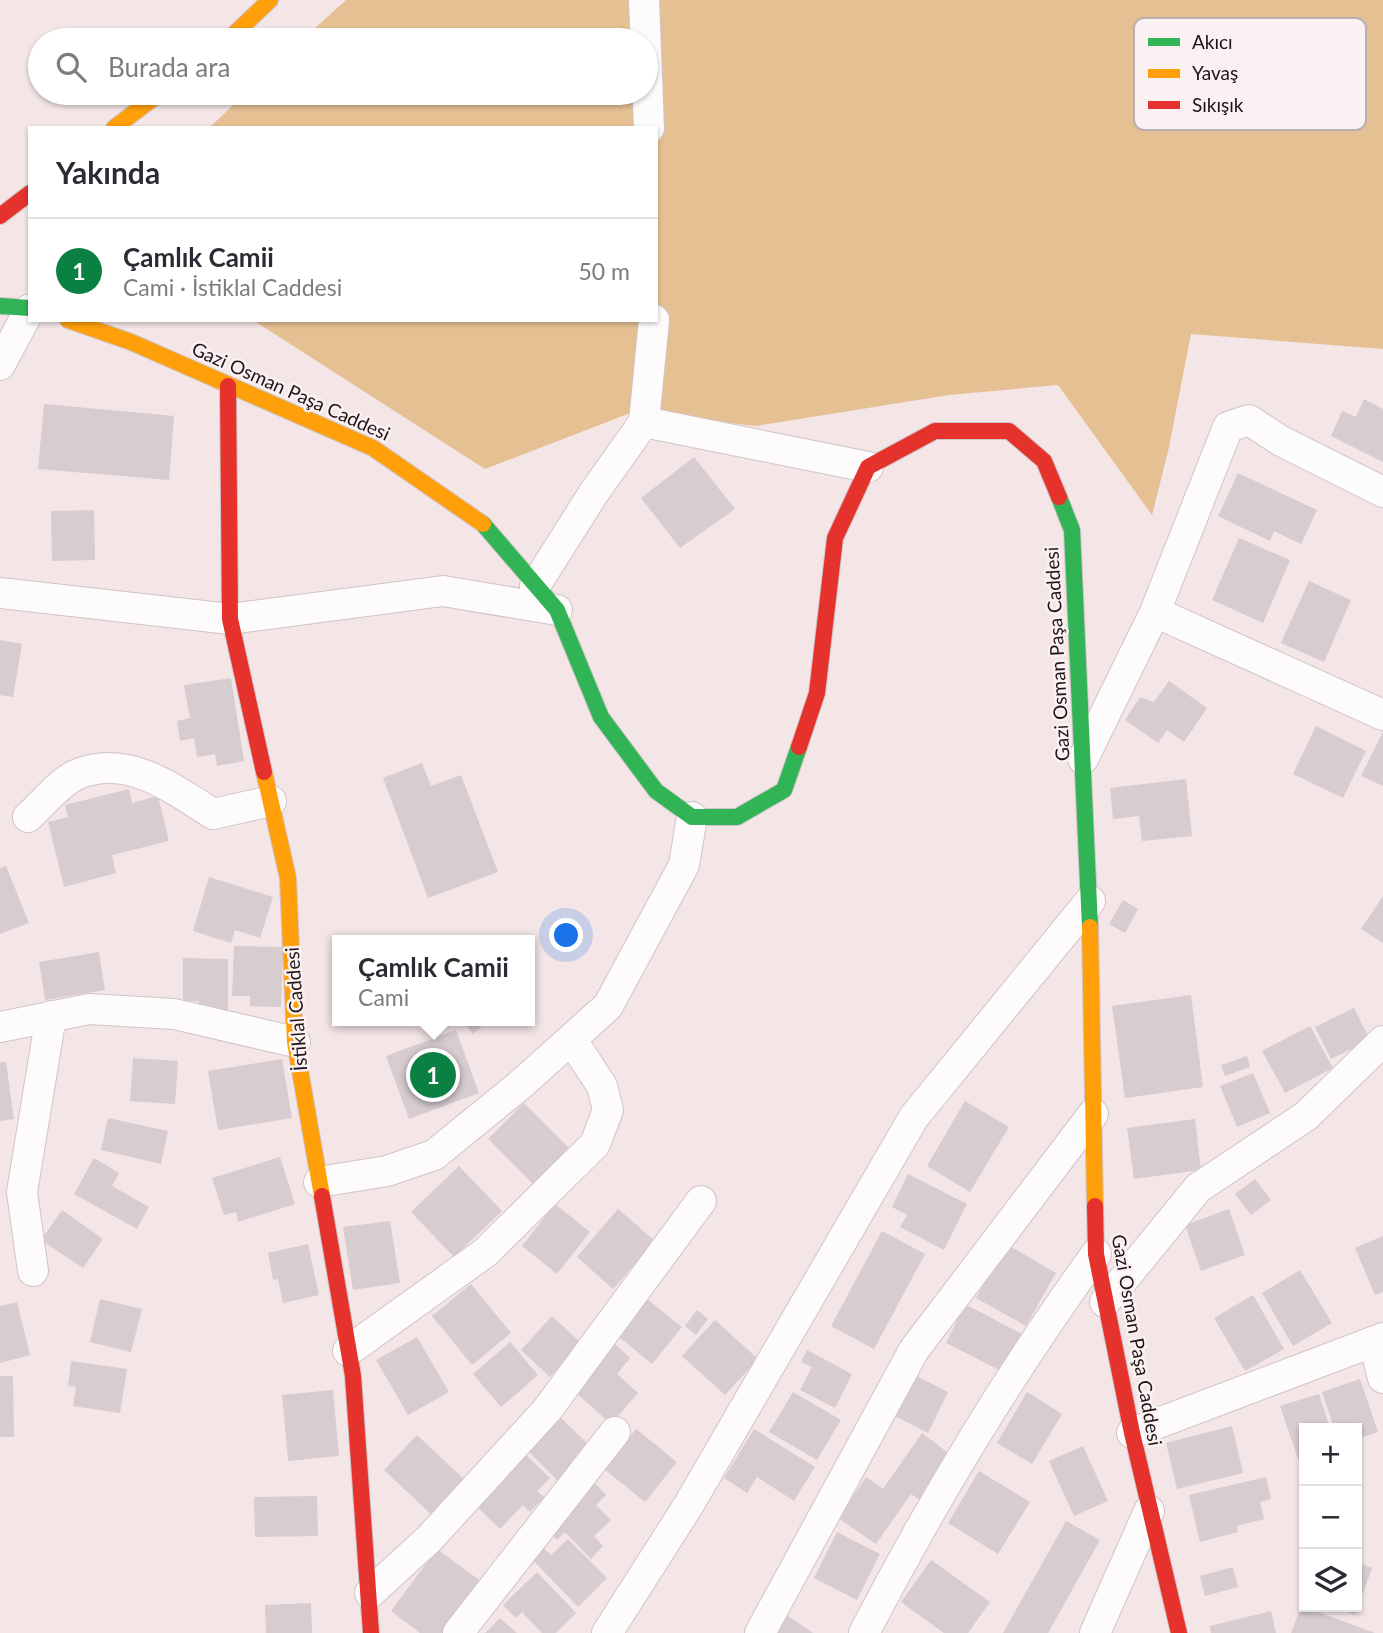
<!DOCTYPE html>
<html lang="tr">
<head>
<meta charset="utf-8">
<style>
	body { margin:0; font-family:Lato,sans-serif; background:#f2f2f3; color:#2b2b33 }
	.controls { position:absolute; right:21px; bottom:21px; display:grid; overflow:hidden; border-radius:0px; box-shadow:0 2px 5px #0004 }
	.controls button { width:63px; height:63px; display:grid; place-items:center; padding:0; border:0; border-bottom:2px solid #e1e1e2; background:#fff; color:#2b2b33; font:35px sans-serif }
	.you { position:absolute; left:567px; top:936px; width:24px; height:24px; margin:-18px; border:5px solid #fff; border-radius:50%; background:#1a73e8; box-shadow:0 0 0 10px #1a73e833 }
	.badge { display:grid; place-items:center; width:46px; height:46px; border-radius:50%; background:#0b8043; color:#fff; font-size:23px; font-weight:700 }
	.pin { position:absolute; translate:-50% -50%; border:4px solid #fff; box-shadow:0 2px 7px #0006 }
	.popup { position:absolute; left:332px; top:935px; width:203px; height:91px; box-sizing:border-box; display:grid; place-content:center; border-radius:0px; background:#fff; filter:drop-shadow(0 2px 5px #0005); font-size:23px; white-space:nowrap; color:#7c7c81 }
	.popup b { font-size:26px; color:#2b2b33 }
	.popup::after { content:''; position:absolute; left:50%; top:100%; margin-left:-14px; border:14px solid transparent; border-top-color:#fff }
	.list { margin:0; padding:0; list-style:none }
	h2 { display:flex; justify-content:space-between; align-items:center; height:91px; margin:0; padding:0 28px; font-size:30px }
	h2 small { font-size:23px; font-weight:400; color:#7c7c81 }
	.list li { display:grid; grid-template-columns:46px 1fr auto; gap:21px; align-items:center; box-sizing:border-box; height:105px; padding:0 28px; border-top:2px solid #e1e1e2 }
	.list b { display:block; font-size:26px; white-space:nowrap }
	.list p { margin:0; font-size:23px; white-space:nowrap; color:#7c7c81 }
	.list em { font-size:23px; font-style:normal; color:#7c7c81 }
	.icon { flex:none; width:38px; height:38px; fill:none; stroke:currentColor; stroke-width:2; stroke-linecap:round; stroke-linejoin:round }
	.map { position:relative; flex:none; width:1383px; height:1633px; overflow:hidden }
	.search { position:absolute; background:#fff; box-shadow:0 2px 5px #0004; left:28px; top:28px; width:630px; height:77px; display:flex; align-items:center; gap:18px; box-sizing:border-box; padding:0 24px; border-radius:38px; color:#7c7c81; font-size:26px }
	.panel { position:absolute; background:#fff; box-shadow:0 2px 5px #0004; left:28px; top:126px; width:630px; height:196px; border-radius:0px }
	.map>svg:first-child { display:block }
	.forest { fill:#e5c093 }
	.building { fill:#d7ccd0 }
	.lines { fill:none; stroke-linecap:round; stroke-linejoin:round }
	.street-casing { stroke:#d0c4c6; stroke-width:32 }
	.fast-casing { stroke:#d0c4c6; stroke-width:18 }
	.slow-casing { stroke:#d0c4c6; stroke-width:18 }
	.jam-casing { stroke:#d0c4c6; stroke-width:18 }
	.street { stroke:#fdfbfb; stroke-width:30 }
	.fast { stroke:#30b455; stroke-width:16 }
	.slow { stroke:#ff9f0a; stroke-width:16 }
	.jam { stroke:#e5322d; stroke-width:16 }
	.labels { text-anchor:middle; stroke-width:5; stroke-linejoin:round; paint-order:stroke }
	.street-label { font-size:19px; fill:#1e1517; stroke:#fcf1f2 }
	.key { fill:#fcf1f2; stroke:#b9afb0; stroke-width:2 }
	.key-label { font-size:19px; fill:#1e1517 }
</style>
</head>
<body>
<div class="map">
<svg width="1383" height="1633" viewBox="0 0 1383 1633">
	<rect width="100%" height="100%" fill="#f4e5e7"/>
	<!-- forest -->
	<path class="forest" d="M346 0H1383V349L1191 334 1169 447 1152 515 1058 385 949 395 756 426 633 412 485 469 253 320H656V128H209L246 93H646V40H302Z"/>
	<!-- building -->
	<path class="building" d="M1364 399 1383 409V462L1331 436 1342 411 1356 417Z
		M44 404 174 416 169 480 38 469Z
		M694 457 735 509 680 548 641 498Z
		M1238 473 1317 510 1301 544 1274 531 1270 541 1218 516Z
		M94 510 95 560 52 561 51 511Z
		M1239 538 1290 560 1263 623 1212 600Z
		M1309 581 1351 600 1324 662 1281 643Z
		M0 640 22 644 13 697 0 695Z
		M231 678 244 761 217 766 215 754 197 757 194 738 180 741 177 721 190 718 184 685Z
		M1169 681 1207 708 1184 742 1167 730 1158 743 1125 720 1140 697 1154 702Z
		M1316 726 1366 751 1343 798 1293 774Z
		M1383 732V786L1361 776Z
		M422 763 431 786 461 775 498 872 428 898 383 778Z
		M1186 779 1192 836 1142 841 1139 816 1113 819 1110 788Z
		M129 789 132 803 158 796 169 841 112 855 116 873 64 887 48 822 68 817 65 805Z
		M6 866 29 923 0 934V868Z
		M209 877 273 897 260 938 235 930 231 943 193 931Z
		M1383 896V943L1361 929Z
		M1123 900 1138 909 1125 933 1109 924Z
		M234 946 283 947 281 1007 250 1006V996H232Z
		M99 952 105 990 45 1000 39 962Z
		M183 958 228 959V1013H199V1001H183Z
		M1191 995 1203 1087 1125 1098 1112 1006Z
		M1354 1008 1370 1040 1331 1059 1315 1027Z
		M462 1021H488L473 1034Z
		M1310 1026 1333 1068 1285 1093 1262 1051Z
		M456 1030 479 1093 409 1119 386 1056Z
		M1247 1056 1250 1067 1225 1076 1221 1065Z
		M133 1058 178 1061 175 1104 130 1101Z
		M282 1059 292 1118 218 1130 208 1071Z
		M0 1062H6L14 1119 0 1121Z
		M1253 1073 1270 1113 1237 1127 1220 1086Z
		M965 1101 1009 1127 970 1192 927 1166Z
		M524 1103 569 1148 533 1184 488 1139Z
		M108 1118 168 1131 161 1164 101 1150Z
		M1195 1119 1201 1170 1134 1179 1127 1128Z
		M280 1157 295 1204 238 1222 236 1212 224 1215 212 1178Z
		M94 1158 119 1173 112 1186 149 1207 137 1229 74 1194Z
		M459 1166 502 1211 454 1257 411 1212Z
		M908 1174 967 1204 944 1250 900 1227 907 1215 892 1207Z
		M1255 1179 1271 1200 1251 1215 1235 1194Z
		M555 1204 590 1232 557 1274 522 1246Z
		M618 1209 655 1241 613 1289 577 1257Z
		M1229 1209 1245 1255 1201 1271 1185 1225Z
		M62 1210 103 1239 83 1268 41 1240Z
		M390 1221 400 1283 353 1290 343 1227Z
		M882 1231 925 1254 874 1349 831 1326Z
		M1383 1236V1292L1375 1295 1355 1248Z
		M308 1244 319 1295 283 1303 278 1279 273 1280 268 1253Z
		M1006 1244 1056 1273 1026 1326 976 1298Z
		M1300 1270 1332 1323 1293 1346 1262 1293Z
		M471 1284 511 1333 472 1365 432 1316Z
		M1253 1295 1284 1349 1245 1371 1214 1318Z
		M100 1299 142 1309 131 1352 90 1342Z
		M647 1299 682 1327 652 1364 618 1336Z
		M17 1302 30 1355 0 1363V1306Z
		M965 1304 1022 1334 1003 1372 946 1343Z
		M697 1310 708 1319 696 1335 685 1326Z
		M552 1316 581 1343 550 1377 521 1350Z
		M715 1320 758 1359 725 1395 682 1356Z
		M417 1337 449 1392 408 1415 376 1360Z
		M510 1342 538 1375 501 1407 473 1374Z
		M614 1343 630 1358 617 1374 638 1393 611 1424 573 1390Z
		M807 1350 852 1374 835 1408 800 1390 812 1367 801 1362Z
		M71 1361 127 1369 120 1413 73 1406 76 1387 68 1386Z
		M915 1375 948 1392 928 1433 895 1416Z
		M0 1376H13L14 1437H0Z
		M1360 1379 1378 1432 1357 1439V1428H1334L1322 1392Z
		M333 1390 339 1456 288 1461 282 1395Z
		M793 1392 841 1420 817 1460 769 1432Z
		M1027 1392 1062 1414 1032 1464 997 1443Z
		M1319 1394 1330 1428H1304V1457L1298 1459 1280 1406Z
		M559 1416 593 1449 560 1483 526 1449Z
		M1232 1426 1243 1473 1177 1489 1166 1443Z
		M636 1429 677 1462 645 1502 604 1469Z
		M754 1429 815 1467 794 1501 757 1477 747 1493 724 1478Z
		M922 1433 955 1458 924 1503 911 1494 876 1544 838 1518 866 1477 883 1489Z
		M417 1435 468 1483 435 1518 384 1470Z
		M1083 1446 1108 1501 1074 1516 1049 1461Z
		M522 1451 550 1478 537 1491 544 1497 530 1512 523 1505 500 1529 473 1503Z
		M979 1471 1030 1502 998 1554 948 1523Z
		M1266 1477 1271 1499 1260 1502 1264 1519 1237 1526 1238 1532 1200 1542 1189 1495Z
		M594 1482 606 1495 596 1505 611 1520 594 1536 603 1546 591 1559 565 1532 557 1540 546 1529Z
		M317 1496 318 1536 255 1537 254 1497Z
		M1066 1521 1100 1540 1048 1633H1003Z
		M837 1532 880 1554 857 1600 814 1578Z
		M568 1539 607 1578 578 1607 529 1556 541 1545 551 1555Z
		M437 1549 482 1582 444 1633H420L391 1611Z
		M931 1560 990 1602 968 1633H944L901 1602Z
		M1357 1562 1372 1568 1355 1615 1335 1607H1357Z
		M1233 1567 1238 1587 1205 1596 1200 1576Z
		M537 1572 576 1613 556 1633H542L522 1612 516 1618 503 1605Z
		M311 1603 312 1633H266L265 1605Z
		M1302 1604 1304 1607 1375 1633H1291Z
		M1271 1611 1276 1633H1211L1210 1626Z
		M785 1614 813 1633H772Z
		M500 1618 517 1633H485Z"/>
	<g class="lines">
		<!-- street casing -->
		<g class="street-casing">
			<path id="street" d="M644 0 649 128
				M0 365 30 309
				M644 422 868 467
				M535 586 593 494 644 422 654 320
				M0 593 230 619 443 591 557 610
				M1155 612 1383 715
				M1083 759 1155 612 1228 427 1249 420 1281 441 1383 492
				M28 817C42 805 60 781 78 774 128 754 172 788 213 814L271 801
				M0 1027 89 1009 174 1014 295 1042
				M319 1182 387 1171 434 1155 520 1085 608 1006 684 865 692 817
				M33 1271 22 1192 51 1016
				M1105 1302 1198 1188 1306 1116 1383 1041
				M1374 1342 1383 1378
				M348 1351 486 1252 595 1144 608 1110 602 1086 571 1039
				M1132 1433 1383 1338
				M370 1593 429 1539 547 1410 701 1201
				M458 1633 615 1432
				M607 1633 688 1506 914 1117 1090 901
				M760 1633 914 1350 1093 1114
				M864 1633C932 1502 1010 1373 1096 1254
				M1095 1633 1149 1511"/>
		</g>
		<!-- fast casing -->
		<g class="fast-casing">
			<path id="fast" d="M0 306 30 308
				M1059 497 1072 530 1090 927
				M483 524 557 610 601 717 656 791 692 817H737L784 790 799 747"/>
		</g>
		<!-- slow casing -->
		<g class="slow-casing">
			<path id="slow" d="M228 40 270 0
				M114 128 160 93
				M68 320 131 342 373 448 483 524
				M264 772 288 878 295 1042 322 1196
				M1090 927 1095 1206"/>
		</g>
		<!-- jam casing -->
		<g class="jam-casing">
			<path id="jam" d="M0 216 30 193
				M228 386 230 619 264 772
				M799 747 817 693 835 538 868 467 935 431H1009L1044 461 1059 497
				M322 1196 353 1376 371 1633
				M1095 1206 1096 1254 1132 1433 1179 1633"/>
		</g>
		<!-- street -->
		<use href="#street" class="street"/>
		<!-- fast -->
		<use href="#fast" class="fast"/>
		<!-- slow -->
		<use href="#slow" class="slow"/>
		<!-- jam -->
		<use href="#jam" class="jam"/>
	</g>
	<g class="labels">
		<!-- street labels -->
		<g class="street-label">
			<text transform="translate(291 391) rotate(24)" y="7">Gazi Osman Paşa Caddesi</text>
			<text transform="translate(1057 654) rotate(-93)" y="7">Gazi Osman Paşa Caddesi</text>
			<text transform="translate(296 1009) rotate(-94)" y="7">İstiklal Caddesi</text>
			<text transform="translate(1137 1340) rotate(80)" y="7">Gazi Osman Paşa Caddesi</text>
		</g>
	</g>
	<!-- legend -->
	<rect x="1134" y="18" width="232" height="112" rx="10" class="key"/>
	<rect x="1148" y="38" width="32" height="8" fill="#30b455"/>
	<rect x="1148" y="69" width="32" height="9" fill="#ff9f0a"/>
	<rect x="1148" y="101" width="32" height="8" fill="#e5322d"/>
	<g class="key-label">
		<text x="1192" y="49">Akıcı</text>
		<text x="1192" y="80">Yavaş</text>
		<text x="1192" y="112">Sıkışık</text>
	</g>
</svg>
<div class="controls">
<button>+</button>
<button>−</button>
<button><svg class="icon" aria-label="layers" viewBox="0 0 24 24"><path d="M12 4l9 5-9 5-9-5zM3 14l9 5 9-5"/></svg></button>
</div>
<div class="you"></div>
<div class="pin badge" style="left:433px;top:1075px">1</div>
<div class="popup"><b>Çamlık Camii</b>Cami</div>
<div class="search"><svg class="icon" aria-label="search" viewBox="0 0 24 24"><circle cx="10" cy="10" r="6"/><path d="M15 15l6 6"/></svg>Burada ara</div>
<section class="panel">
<h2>Yakında<small></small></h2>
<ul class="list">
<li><span class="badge">1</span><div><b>Çamlık Camii</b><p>Cami · İstiklal Caddesi</p></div><em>50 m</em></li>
</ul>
</section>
</div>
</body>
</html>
